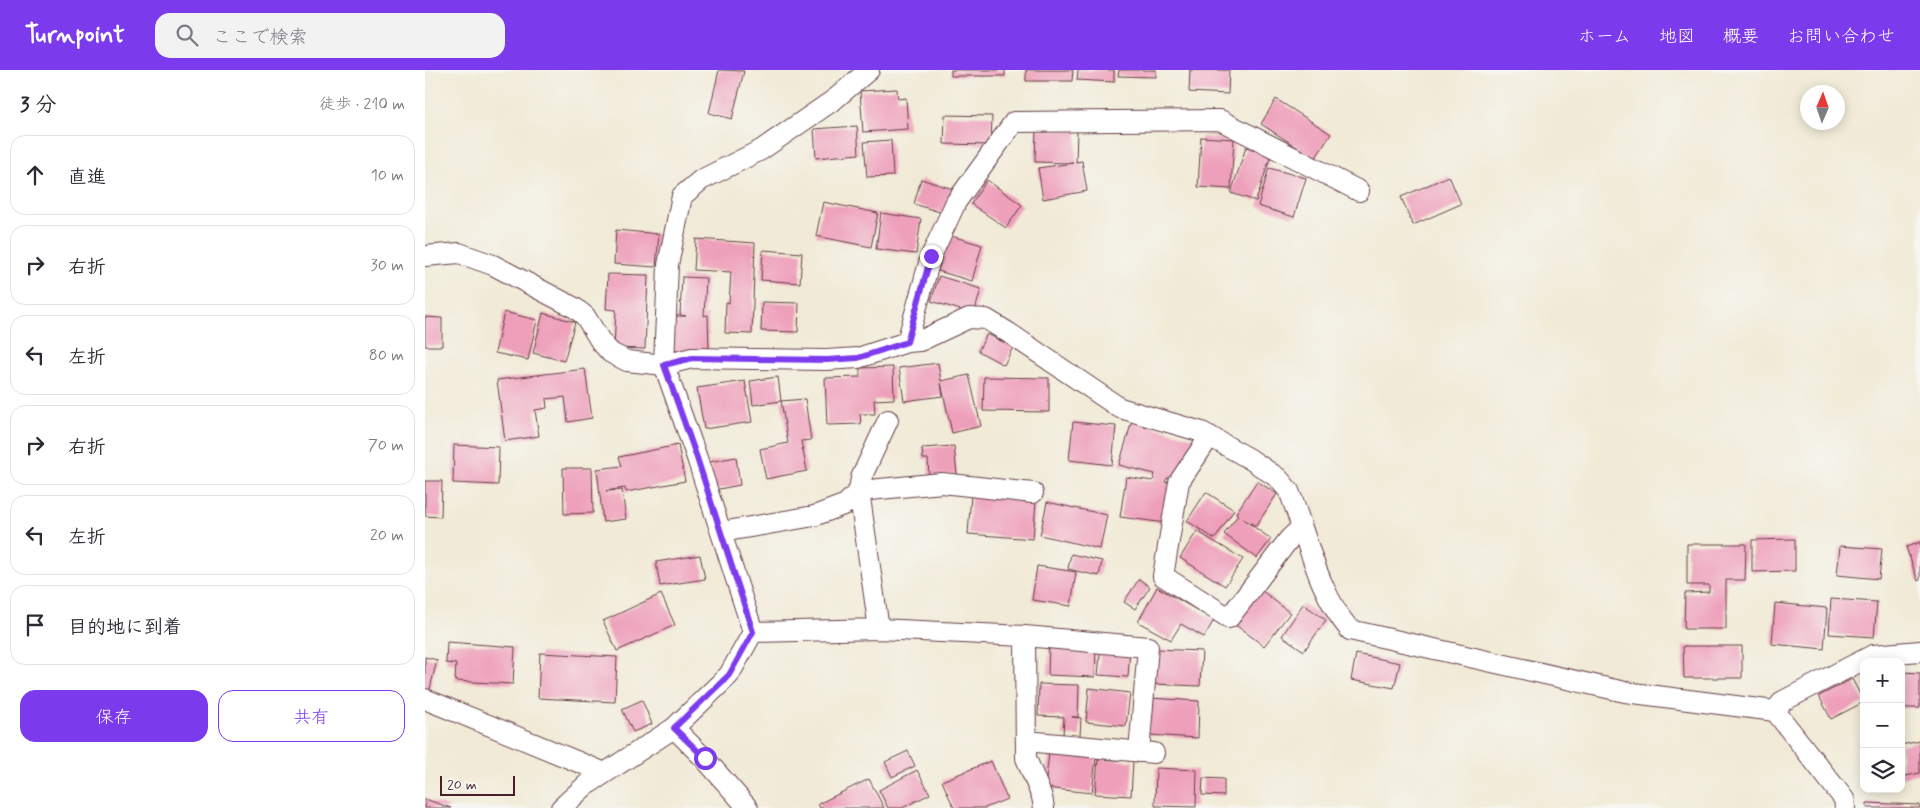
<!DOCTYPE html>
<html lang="ja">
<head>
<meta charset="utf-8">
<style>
	body { margin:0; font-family:Mynerve,"Klee One",sans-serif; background:#f2f2f3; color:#2b2b33 }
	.controls { position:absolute; right:15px; bottom:15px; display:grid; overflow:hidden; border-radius:10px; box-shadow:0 2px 12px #0003 }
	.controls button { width:45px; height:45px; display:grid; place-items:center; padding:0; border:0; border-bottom:1px solid #e1e1e2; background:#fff; color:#2b2b33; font:25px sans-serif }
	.compass { position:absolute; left:1375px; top:15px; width:45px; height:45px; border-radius:50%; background:#fff; box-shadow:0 2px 12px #0003; rotate:2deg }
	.scale { position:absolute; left:15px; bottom:12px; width:75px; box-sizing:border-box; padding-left:5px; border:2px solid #4a1f2b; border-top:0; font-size:14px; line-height:18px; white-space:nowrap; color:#4a1f2b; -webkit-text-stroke:4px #f6f6f2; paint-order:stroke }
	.stop { position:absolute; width:15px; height:15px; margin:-11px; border:4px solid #7c3aed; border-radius:50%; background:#fff }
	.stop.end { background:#7c3aed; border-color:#fff; box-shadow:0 1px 5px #0008 }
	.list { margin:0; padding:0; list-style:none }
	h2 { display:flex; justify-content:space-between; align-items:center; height:65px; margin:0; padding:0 20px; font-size:21px }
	h2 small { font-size:16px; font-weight:400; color:#7c7c81 }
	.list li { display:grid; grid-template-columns:32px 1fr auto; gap:15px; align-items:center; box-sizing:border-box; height:80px; margin:0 10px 10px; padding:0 10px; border:1px solid #e1e1e2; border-radius:15px }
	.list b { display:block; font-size:19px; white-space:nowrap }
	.list em { font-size:16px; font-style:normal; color:#7c7c81 }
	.actions { display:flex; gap:10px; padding:15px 20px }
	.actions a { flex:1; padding:11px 0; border:1px solid #7c3aed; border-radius:15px; text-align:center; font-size:18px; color:#7c3aed }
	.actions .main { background:#7c3aed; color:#fff }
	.icon { flex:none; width:28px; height:28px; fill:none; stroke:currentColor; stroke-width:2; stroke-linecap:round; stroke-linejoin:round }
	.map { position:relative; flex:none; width:1495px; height:738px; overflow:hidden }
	header { display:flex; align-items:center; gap:30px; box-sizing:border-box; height:70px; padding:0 25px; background:#7c3aed; color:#fff }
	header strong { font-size:24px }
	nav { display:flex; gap:28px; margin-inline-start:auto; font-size:18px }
	.search { width:350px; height:45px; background:#f2f2f3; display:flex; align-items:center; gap:12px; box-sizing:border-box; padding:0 18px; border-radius:15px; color:#7c7c81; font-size:19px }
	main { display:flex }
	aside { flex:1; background:#fff }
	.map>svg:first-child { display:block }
	.building { fill:#ee9fba }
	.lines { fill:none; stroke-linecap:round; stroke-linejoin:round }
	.street-casing { stroke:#633d45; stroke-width:22 }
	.street { stroke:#fff; stroke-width:20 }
	.route { stroke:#7c3aed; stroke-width:6 }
</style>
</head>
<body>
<header>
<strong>Turnpoint</strong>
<div class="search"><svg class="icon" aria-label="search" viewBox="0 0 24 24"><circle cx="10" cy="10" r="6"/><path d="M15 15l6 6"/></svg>ここで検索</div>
<nav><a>ホーム</a><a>地図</a><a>概要</a><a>お問い合わせ</a></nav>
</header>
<main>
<aside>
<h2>3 分<small>徒歩 · 210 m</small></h2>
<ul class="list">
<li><svg class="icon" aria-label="ahead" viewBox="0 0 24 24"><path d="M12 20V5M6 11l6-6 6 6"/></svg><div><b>直進</b></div><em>10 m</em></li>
<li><svg class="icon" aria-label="right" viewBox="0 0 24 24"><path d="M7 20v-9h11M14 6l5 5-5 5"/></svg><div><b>右折</b></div><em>30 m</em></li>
<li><svg class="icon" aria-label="left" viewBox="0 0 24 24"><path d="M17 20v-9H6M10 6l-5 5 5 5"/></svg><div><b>左折</b></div><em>80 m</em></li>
<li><svg class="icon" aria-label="right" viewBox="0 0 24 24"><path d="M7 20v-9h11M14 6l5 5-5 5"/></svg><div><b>右折</b></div><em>70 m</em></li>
<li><svg class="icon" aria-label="left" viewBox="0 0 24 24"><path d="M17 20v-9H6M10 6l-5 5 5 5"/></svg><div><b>左折</b></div><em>20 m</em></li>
<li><svg class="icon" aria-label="arrive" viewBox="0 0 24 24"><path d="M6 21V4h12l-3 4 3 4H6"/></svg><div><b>目的地に到着</b></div></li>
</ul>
<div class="actions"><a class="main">保存</a><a>共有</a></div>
</aside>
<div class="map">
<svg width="1495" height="738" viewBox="0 0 1495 738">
	<rect width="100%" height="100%" fill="#f6f6f2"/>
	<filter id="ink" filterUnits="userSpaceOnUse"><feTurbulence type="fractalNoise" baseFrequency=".02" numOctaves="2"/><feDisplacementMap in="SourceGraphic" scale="10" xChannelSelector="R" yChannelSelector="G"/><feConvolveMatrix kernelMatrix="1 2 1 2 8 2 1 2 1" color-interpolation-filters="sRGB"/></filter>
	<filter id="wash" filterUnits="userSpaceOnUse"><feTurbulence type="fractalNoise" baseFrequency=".0096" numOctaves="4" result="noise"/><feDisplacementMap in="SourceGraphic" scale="20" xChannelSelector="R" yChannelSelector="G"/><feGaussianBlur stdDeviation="1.12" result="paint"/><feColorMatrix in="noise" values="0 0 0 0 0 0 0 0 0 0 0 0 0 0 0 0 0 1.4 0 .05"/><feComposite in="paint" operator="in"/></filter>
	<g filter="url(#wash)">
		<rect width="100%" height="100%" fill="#f1ead6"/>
		<g id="blocks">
			<!-- building -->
			<path class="building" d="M294 0 319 1 307 49 284 43Z
				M526 0H580V6H526Z
				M601 0H648L647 11H601Z
				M653 0H689V12L652 10Z
				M694 0H731V7L693 6Z
				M765 0H804L803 24 764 22Z
				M472 19 473 29 481 28 483 59 438 62 435 21Z
				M851 29 906 64 890 89 836 54Z
				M520 45 567 46 566 75 519 74Z
				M432 56 434 84 391 88 389 59Z
				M611 59 652 61 651 92 657 91 662 121 618 129 613 98 648 93 610 92Z
				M776 67 809 69 806 119 773 117Z
				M466 70 468 106 442 107 439 72Z
				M821 77 846 85 831 131 806 123Z
				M844 98 881 108 869 147 833 136Z
				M1024 106 1036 134 988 155 976 127Z
				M496 109 528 119 521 144 489 134Z
				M562 110 597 135 581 158 546 134Z
				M398 132 453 143 446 177 391 166Z
				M456 143 496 149 491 184 451 179Z
				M191 160 234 164 231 197 189 194Z
				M523 165 557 175 547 211 513 201Z
				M271 169 330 173 327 264 300 263 301 232 304 233 306 202 269 200Z
				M338 180 377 183 375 213 336 210Z
				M183 204 223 205 220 279 189 278 191 240 181 239Z
				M514 206 556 219 549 244 506 231Z
				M257 207 281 208 279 246 283 245 284 281H248L247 246H261L255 245Z
				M337 232 374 233 373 262 336 261Z
				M79 242 112 250 103 290 70 283Z
				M118 243 150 252 139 291 108 283Z
				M0 247 17 248V276H0Z
				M562 264 588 277 579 295 553 281Z
				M513 293 516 311 544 305 556 356 527 363 516 313 518 326 479 331 474 298Z
				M468 297 469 329 449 330 450 344H435L436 354 402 355 400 308 435 307V298Z
				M160 299 167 348 143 352 140 327 121 329 122 338 110 340 114 366 80 371 72 310Z
				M353 307 356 331 328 335 325 311Z
				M559 307 624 308V342L558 341Z
				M320 311 327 352 279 359 272 318Z
				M380 329 386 370 376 371 382 401 341 409 335 379 363 373 356 331Z
				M707 351 774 369 762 413 742 408 740 412 747 413 741 453 695 447 701 407 728 411 730 404 694 395Z
				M648 352 691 356 687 395 644 390Z
				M29 375 74 377 73 415 28 413Z
				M253 375 260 411 201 422 200 418 181 421 197 420 201 449 178 452 172 399 197 396 194 387Z
				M529 376 532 404 504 407 503 389H498L497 378Z
				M311 387 315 415 289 420 284 392Z
				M138 398H167L168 443 139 444Z
				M0 411H17L16 447 0 446Z
				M832 411 852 424 831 456 818 449 846 469 832 488 799 464 813 445 811 443Z
				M781 422 809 440 790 469 762 451Z
				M546 425 611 431 608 469 543 464Z
				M622 432 682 445 675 479 615 465Z
				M772 461 818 489 800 516 755 488Z
				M1370 469V501L1327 502V470Z
				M1495 472V510L1493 511 1481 477Z
				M1262 474H1321L1320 510H1301V559H1259L1260 523 1284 522V515H1262Z
				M1415 476 1457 479 1454 509 1412 505Z
				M646 484 677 491 674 506 643 499Z
				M275 485 280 509 235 516 231 492Z
				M612 496 651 502 646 536 607 530Z
				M714 509 725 517 710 539 699 532Z
				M732 517 789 550 779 567 756 554 746 570 713 552Z
				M835 519 865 543 839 576 808 553Z
				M236 524 250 555 192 581 178 551Z
				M1406 529 1452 532 1449 567 1404 564Z
				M1350 533 1402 538 1399 579 1347 574Z
				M878 534 901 550 879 581 857 566Z
				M22 572 90 577 88 614 30 611 31 594 21 593Z
				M624 574 671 576 670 607 623 605Z
				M676 576 705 579 703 607 673 605Z
				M1258 576H1317V608H1259Z
				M730 579 777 581 775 616 728 614Z
				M115 583 192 587 190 632 113 628Z
				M931 584 975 593 969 618 926 610Z
				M0 587 12 590 4 623 0 622Z
				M1476 602 1495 603V638H1476Z
				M1427 609 1439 632 1406 649 1394 626Z
				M614 614 654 615 653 647H647L656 648 655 666H638L639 647 613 646Z
				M664 618 705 623 701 656 661 652Z
				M725 628 774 631 773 668 723 665Z
				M217 630 227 654 208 662 197 639Z
				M1495 671V703L1476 707V675Z
				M483 681 490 696 467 707 460 692Z
				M624 683 671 688 667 723 620 718Z
				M673 689 708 691 706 726 670 724Z
				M566 691 582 729 560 738H529L517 711Z
				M731 698 772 700 771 737 730 736Z
				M492 700 505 724 477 738H463L454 720Z
				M778 708 799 709V726L777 725Z
				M444 709 459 738H395L393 734Z
				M0 729 26 738H0Z
				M1442 733 1495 735V738H1442Z"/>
		</g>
	</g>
	<g filter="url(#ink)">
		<use href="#blocks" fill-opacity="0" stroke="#633d45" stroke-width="1"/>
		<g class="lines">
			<!-- street casing -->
			<g class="street-casing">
				<path id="street" d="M0 186 34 183 68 195 150 238 160 246 176 272 186 283 202 291 239 295 267 288 401 290 433 288 482 272 495 271 544 248 561 249 584 263 695 338 777 362 825 389 853 408 864 421C882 466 893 523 925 560L1200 622 1350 641 1419 729 1420 738
					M482 272 506 186 531 132 589 52 795 50 934 121
					M785 366 754 412 738 506 804 548 865 468 877 457
					M296 462 389 446 421 434 434 421 436 408 463 350
					M454 559 434 421 517 413 608 423
					M328 562 454 559 600 566 723 577 714 682
					M600 566 601 688 617 727 619 738
					M0 629 180 703
					M1350 641 1358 631 1448 585 1495 581
					M249 658 279 688 323 738
					M601 671 729 683
					M136 738 160 716 249 658 304 605 328 562 272 388 239 295 243 195 257 126 276 110 336 80 410 29 444 0"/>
			</g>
			<!-- street -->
			<use href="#street" class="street"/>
		</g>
	</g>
	<g class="lines" filter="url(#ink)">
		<!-- route -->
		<path class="route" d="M280 688 249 658 304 605 328 562 272 388 239 295 267 288 402 290 433 288 482 272 506 186"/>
	</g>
</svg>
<div class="controls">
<button>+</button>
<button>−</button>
<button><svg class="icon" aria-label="layers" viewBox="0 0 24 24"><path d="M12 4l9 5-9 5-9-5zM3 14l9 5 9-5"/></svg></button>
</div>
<svg class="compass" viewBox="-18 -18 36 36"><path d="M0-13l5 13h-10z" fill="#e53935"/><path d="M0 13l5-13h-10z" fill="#7c7c81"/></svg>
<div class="scale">20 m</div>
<div class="stop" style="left:280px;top:688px"></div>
<div class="stop end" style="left:506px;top:186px"></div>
</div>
</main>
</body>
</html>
